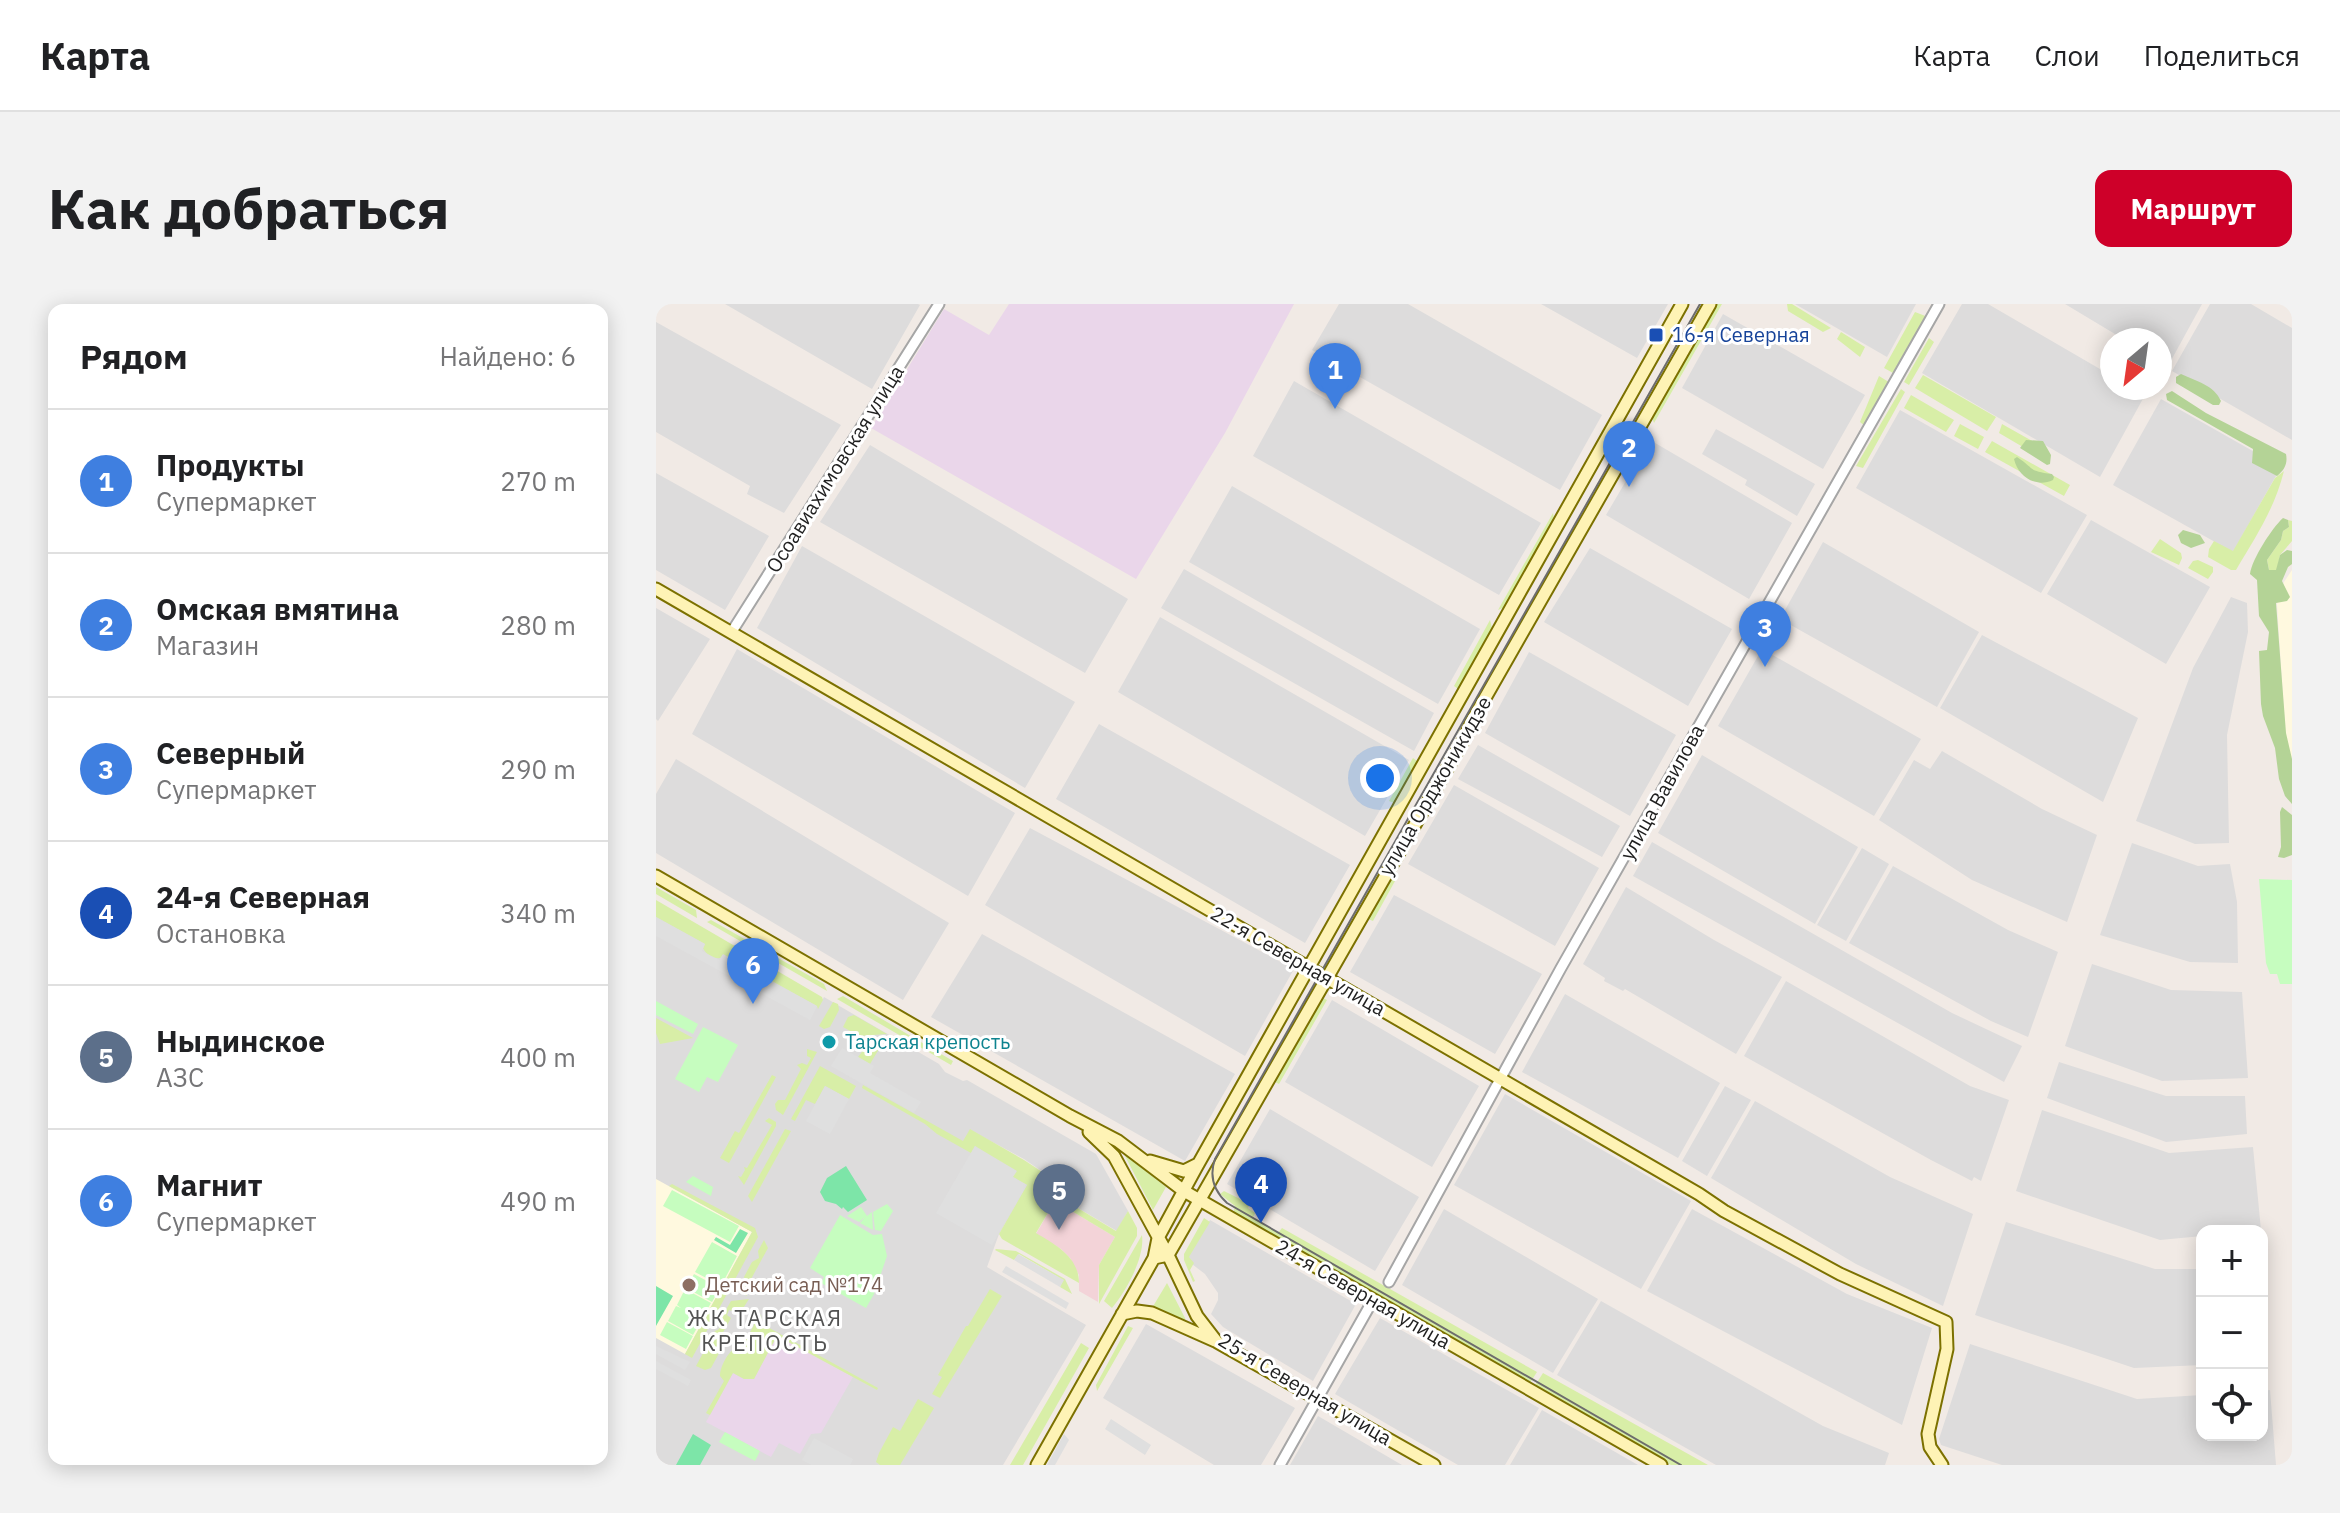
<!DOCTYPE html>
<html lang="ru">
<head>
<meta charset="utf-8">
<style>
	body { margin:0; font-family:"IBM Plex Sans",sans-serif; background:#f2f2f2; color:#202124 }
	.controls { position:absolute; right:24px; bottom:24px; display:grid; overflow:hidden; border-radius:16px; box-shadow:0 4px 20px #0003 }
	.controls button { width:72px; height:72px; display:grid; place-items:center; padding:0; border:0; border-bottom:2px solid #e0e0e0; background:#fff; color:#202124; font:40px sans-serif }
	.compass { position:absolute; left:1444px; top:24px; width:72px; height:72px; border-radius:50%; background:#fff; box-shadow:0 4px 20px #0003; rotate:209deg }
	.you { position:absolute; left:724px; top:474px; width:28px; height:28px; margin:-20px; border:6px solid #fff; border-radius:50%; background:#1a73e8; box-shadow:0 0 0 12px #1a73e833 }
	.badge { display:grid; place-items:center; width:52px; height:52px; border-radius:50%; background:#ce0029; color:#fff; font-size:26px; font-weight:700 }
	.pin { position:absolute; translate:-50% -66px; filter:drop-shadow(0 2px 4px #0008) }
	.pin::after { content:''; position:absolute; top:42px; width:28px; height:24px; background:inherit; clip-path:polygon(0 0,100% 0,50% 100%) }
	.list { margin:0; padding:0; list-style:none }
	h2 { display:flex; justify-content:space-between; align-items:center; height:104px; margin:0; padding:0 32px; font-size:34px }
	h2 small { font-size:26px; font-weight:400; color:#757577 }
	.list li { display:grid; grid-template-columns:52px 1fr auto; gap:24px; align-items:center; box-sizing:border-box; height:144px; padding:0 32px; border-top:2px solid #e0e0e0 }
	.list b { display:block; font-size:30px; white-space:nowrap }
	.list p { margin:0; font-size:26px; white-space:nowrap; color:#757577 }
	.list em { font-size:26px; font-style:normal; color:#757577 }
	.icon { flex:none; width:44px; height:44px; fill:none; stroke:currentColor; stroke-width:2; stroke-linecap:round; stroke-linejoin:round }
	.map { position:relative; flex:none; width:1636px; height:1161px; overflow:hidden; border-radius:16px }
	header { display:flex; align-items:center; gap:48px; box-sizing:border-box; height:112px; padding:0 40px; background:#fff; border-bottom:2px solid #e0e0e0 }
	header strong { font-size:38px }
	nav { display:flex; gap:44px; margin-inline-start:auto; font-size:28px }
	.intro { display:flex; align-items:center; justify-content:space-between; box-sizing:border-box; height:192px; padding:0 48px }
	h1 { margin:0; font-size:56px }
	.button { padding:20px 36px; border-radius:16px; background:#ce0029; color:#fff; font-size:28px; font-weight:700 }
	main { display:flex; gap:48px; padding:0 48px }
	aside { flex:1; background:#fff; border-radius:16px; box-shadow:0 4px 20px #0003 }
	.map>svg:first-child { display:block }
	.residential { fill:#dddcdc }
	.commercial { fill:#f3d3d8 }
	.industrial { fill:#ead6ea }
	.education { fill:#fff9df }
	.grass { fill:#d8eea7 }
	.forest { fill:#b4d396 }
	.park { fill:#c6fdbf }
	.pitch { fill:#7de5a8 }
	.parking { fill:#dfdfdf }
	.lines { fill:none; stroke-linecap:round; stroke-linejoin:round }
	.tertiary-casing { stroke:#a6a6a6; stroke-width:13 }
	.secondary-casing { stroke:#7c7100; stroke-width:15 }
	.tertiary { stroke:#fff; stroke-width:9 }
	.secondary { stroke:#fef3b5; stroke-width:11 }
	.tram { stroke:#6d6d6d; stroke-width:2 }
	.transit-dot { fill:#1a4fb4; stroke:#fff; stroke-width:3 }
	.culture-dot { fill:#0f9aa8; stroke:#fff; stroke-width:3 }
	.education-dot { fill:#8d6e63; stroke:#fff; stroke-width:3 }
	.labels { text-anchor:middle; stroke-width:6; stroke-linejoin:round; paint-order:stroke }
	.transit-label { font-size:20px; fill:#164399; stroke:#fff; text-anchor:start }
	.street-label { font-size:20px; fill:#1f1f1f; stroke:#fff }
	.culture-label { font-size:20px; fill:#0d838f; stroke:#fff; text-anchor:start }
	.education-label { font-size:20px; fill:#785e54; stroke:#fff; text-anchor:start }
	.neighbourhood-label { font-size:22px; letter-spacing:2px; fill:#525252; stroke:#fff }
</style>
</head>
<body>
<header>
<strong>Карта</strong>
<nav><a>Карта</a><a>Слои</a><a>Поделиться</a></nav>
</header>
<div class="intro"><h1>Как добраться</h1><a class="button">Маршрут</a></div>
<main>
<aside>
<h2>Рядом<small>Найдено: 6</small></h2>
<ul class="list">
<li><span class="badge" style="background:#3f7fe0">1</span><div><b>Продукты</b><p>Супермаркет</p></div><em>270 m</em></li>
<li><span class="badge" style="background:#3f7fe0">2</span><div><b>Oмская вмятина</b><p>Магазин</p></div><em>280 m</em></li>
<li><span class="badge" style="background:#3f7fe0">3</span><div><b>Северный</b><p>Супермаркет</p></div><em>290 m</em></li>
<li><span class="badge" style="background:#1a4fb4">4</span><div><b>24-я Северная</b><p>Остановка</p></div><em>340 m</em></li>
<li><span class="badge" style="background:#5c6f8a">5</span><div><b>Ныдинское</b><p>АЗС</p></div><em>400 m</em></li>
<li><span class="badge" style="background:#3f7fe0">6</span><div><b>Магнит</b><p>Супермаркет</p></div><em>490 m</em></li>
</ul>
</aside>
<div class="map">
<svg width="1636" height="1161" viewBox="0 0 1636 1161">
	<rect width="100%" height="100%" fill="#f1eae5"/>
	<!-- residential -->
	<path class="residential" d="M69 0H262L264 1 216 85Z
		M683 0H752L946 111 904 186 656 46Z
		M885 0H1012L981 54Z
		M1139 0H1260L1231 53Z
		M1306 0H1332L1456 72V84H1477L1489 91 1444 173 1266 69Z
		M1409 0H1546L1512 62 1504 57V36H1469Z
		M1554 0H1595L1636 24V136L1516 67Z
		M1067 10 1209 91 1167 165 1026 84Z
		M0 18 185 121 128 209 91 190 94 182 0 128Z
		M638 77 885 219 843 291 597 152Z
		M1505 95 1625 163 1577 248 1457 181Z
		M1244 106 1431 211 1385 289 1200 184Z
		M1060 125 1159 180 1141 212 1089 181 1091 176 1046 150Z
		M994 136 1136 219 1093 295 950 211Z
		M214 141 472 295 429 369 164 218Z
		M0 169 113 232 69 306 0 266Z
		M576 182 824 325 782 400 533 258Z
		M1435 216 1554 283 1510 360 1391 290Z
		M1167 238 1323 328 1281 403 1124 315Z
		M146 242 419 398 369 484 101 324Z
		M934 244 1076 325 1032 402 888 318Z
		M528 265 778 409 758 447 505 304Z
		M1575 293 1591 299 1592 328 1571 431 1573 539 1539 540 1480 517 1537 364Z
		M0 304 54 335 2 417 0 415Z
		M504 313 753 456 709 532 462 388Z
		M1326 331 1482 414 1447 498 1284 404Z
		M81 345 359 509 312 592 36 430Z
		M1106 345 1265 435 1218 512 1062 422Z
		M873 348 1020 431 974 512 829 429Z
		M443 420 694 561 649 639 400 495Z
		M822 441 964 522 946 553 802 475Z
		M1286 447 1386 505 1441 531 1411 618 1316 576 1223 516 1258 456 1274 465Z
		M1046 451 1202 543 1159 620 1002 529Z
		M20 455 293 619 247 696 0 549V490Z
		M798 481 943 564 899 642 752 560Z
		M374 524 638 665 589 752 329 601Z
		M996 538 1296 709 1366 742 1348 778 977 572Z
		M1476 539 1542 562 1574 560 1581 598 1582 659 1534 658 1444 631Z
		M1206 544 1233 560 1190 637 1161 621Z
		M1237 562 1352 626 1402 648 1372 733 1335 717 1193 639Z
		M970 583 1058 636 1126 673 1080 750 969 685 967 687 948 677 949 674 927 660Z
		M738 591 886 670 839 750 694 668Z
		M0 611 163 702 168 693 283 760 289 768 307 777 311 776 440 850 472 907 461 927 410 897 403 879 368 855 314 826 376 874 343 930 331 963 430 1021 347 1161H0Z
		M326 630 579 770 529 857 275 713Z
		M1436 660 1515 686 1586 688 1592 774 1506 777 1409 742Z
		M1130 677 1314 782 1353 796 1325 877 1318 873 1316 877 1275 856 1088 752Z
		M909 690 1064 779 1022 854 866 768Z
		M676 696 823 782 776 863 629 778Z
		M1403 758 1510 792H1589L1591 830 1510 838 1391 794Z
		M1069 782 1095 796 1051 872 1026 857Z
		M849 790 1035 897 985 985 798 881Z
		M1099 797 1234 873 1317 910 1287 1002 1200 960 1055 874Z
		M614 805 763 893 719 967 571 880Z
		M1386 806 1513 849 1597 843 1605 926 1546 927V932L1504 936 1360 887Z
		M788 905 942 995 897 1069 746 981Z
		M1036 905 1191 990 1276 1024 1246 1121 991 987Z
		M554 916 700 1000 657 1077 567 1023 555 1010 562 996V989L549 970 532 957 531 953Z
		M1350 918 1499 965H1546V1061L1478 1064 1319 1011Z
		M945 997 1167 1122 1233 1149 1229 1161H1060L901 1071Z
		M724 1014 883 1104 849 1161H802L679 1090Z
		M490 1020 639 1104 605 1161H558L447 1094Z
		M1314 1040 1481 1095 1546 1091V1131H1606V1087L1614 1086 1620 1161H1346L1285 1141 1283 1135Z
		M886 1106 982 1161H854Z
		M662 1112 746 1161H634Z"/>
	<!-- commercial -->
	<path class="commercial" d="M399 897 459 933 443 961 442 998 423 987V971L414 954 405 945 380 930Z"/>
	<!-- industrial -->
	<path class="industrial" d="M353 0H638L569 129 480 275 215 124 288 5 333 31Z
		M121 1031 197 1073 165 1129 155 1130 144 1150 123 1139 115 1153 50 1118 77 1069 88 1075H98Z"/>
	<!-- education -->
	<path class="education" d="M1636 266V456H1631L1621 300 1628 278Z
		M0 875 96 928 29 1050 0 1034Z"/>
	<!-- grass -->
	<path class="grass" d="M1061 0H1066L998 119 996 113Z
		M1131 0H1136L1175 24 1167 28 1132 7Z
		M1259 8 1272 13 1239 70 1228 64Z
		M1185 28 1209 43 1204 53 1181 35Z
		M1273 34 1278 38 1253 81 1248 78Z
		M1267 71 1340 113 1331 127 1259 84Z
		M1223 72 1236 80 1210 123 1204 118Z
		M1245 85 1249 88 1207 164 1200 162Z
		M1255 91 1298 116 1290 128 1248 104Z
		M1304 120 1328 133 1322 145 1298 132Z
		M1346 120 1378 138 1372 146 1343 129Z
		M1336 137 1414 181 1408 192 1329 148Z
		M1628 167C1618 206 1600 232 1580 266H1575L1552 253 1553 245 1558 237 1577 247 1619 174Z
		M897 209 898 215 849 303 842 306Z
		M1632 216 1636 217V237L1624 251 1621 266H1613L1611 256 1625 236 1627 227 1633 223Z
		M1504 235 1525 249 1526 254 1523 261 1495 248Z
		M1542 256 1557 263V268L1552 275 1532 264 1537 257Z
		M834 316 836 324 834 329 802 385 798 382Z
		M757 454 761 457 738 499 733 497Z
		M735 575 739 577 717 617 712 615Z
		M0 583 40 606 41 614 0 590Z
		M0 596 166 693 167 696 162 705 161 702 67 651 65 654C58 655 50 651 47 644L49 640 0 613Z
		M55 616 168 680 171 687 51 618Z
		M187 692 297 757 295 761 181 695Z
		M667 694 671 696 623 780 619 778Z
		M177 698 182 700 183 706 174 723 168 725 163 722Z
		M198 711 231 730 203 732 187 723 192 713Z
		M0 714 37 734 4 740 0 729Z
		M229 735 214 760 202 753 211 741V736Z
		M151 745 161 748 127 811 120 806 119 800 122 796H129L145 765 141 761 146 759 151 761 155 754 151 752Z
		M164 762 200 782 193 795 169 782 159 800 150 796 139 817 135 815Z
		M116 771 120 773 73 859 64 854 79 827 83 829Z
		M207 781 307 837 314 825 368 856 403 879 410 897 460 927 472 907 481 924V932L443 1000V961L459 933 399 897 380 929C400 941 423 953 423 979L346 935 343 930 371 881 357 873 319 842 315 849 281 830 269 820 206 784Z
		M113 814 120 818V822L88 881 82 872 85 873 89 866 88 863 91 864 116 821 109 817Z
		M129 825 135 827 96 898 92 892Z
		M468 850 510 883 497 906Z
		M16 880 99 924 102 933 36 1054 29 1050 96 928 13 882Z
		M568 887 594 900 592 904 599 909 597 914 622 929 626 924 881 1068 872 1082 577 911 579 902 564 890Z
		M548 914 554 918 533 953 538 959 534 966 539 977 537 978 528 956V950Z
		M486 931C489 954 470 987 456 1004L448 997Z
		M108 936 112 944 89 986 91 992 81 986 90 979 88 973 96 958 103 954 102 947Z
		M340 945 360 947 409 975 416 990 404 983 407 976 363 950 358 956 339 946Z
		M511 979 529 1014 530 1019 496 1004Z
		M334 985 346 992 284 1094 276 1090 286 1073 282 1071 310 1022H312Z
		M93 995 84 1009 73 1006 71 1011 75 1014 65 1032 67 1042 55 1064 49 1066 40 1062 59 1027 63 1025 65 1021 64 1016 75 997Z
		M99 1009 105 1011 106 1020 222 1084 221 1086 121 1032 98 1075H88L77 1069 54 1111 50 1109 68 1077 64 1072C64 1063 72 1047 81 1043L85 1044 98 1021 94 1014Z
		M472 1022 477 1024 441 1087 440 1081Z
		M425 1039 433 1044 367 1161H354Z
		M887 1069 1052 1161H1015L878 1083Z
		M262 1095 278 1104 244 1161H224L220 1158 223 1149 237 1123 244 1127Z"/>
	<!-- forest -->
	<path class="forest" d="M1525 70C1540 77 1558 81 1565 97L1563 101H1557L1520 79V73Z
		M1516 87 1550 109 1630 150C1632 160 1628 166 1621 172L1596 159 1597 145 1511 96 1510 90Z
		M1370 136 1387 137 1395 151 1394 160 1391 161 1364 144Z
		M1361 153C1379 165 1372 167 1396 170L1398 173 1397 176C1380 184 1362 173 1358 155Z
		M1627 214 1632 216 1633 223 1627 227 1625 236 1611 256 1613 266H1620L1624 251 1631 246 1636 247V260L1632 263 1626 277 1634 293 1631 297 1620 299 1630 429 1636 455V500L1629 492 1623 475 1619 444 1607 412 1605 400 1603 347 1611 346 1613 328 1603 312 1601 276 1594 270C1596 255 1616 224 1627 214Z
		M1527 226 1544 231 1549 239 1535 244 1525 239 1522 231Z
		M1626 503 1636 511V551L1628 554 1622 553 1625 543 1624 508Z"/>
	<!-- park -->
	<path class="park" d="M1603 575 1636 576V680H1624L1621 670H1614L1610 659Z
		M0 697 42 720 37 730 0 711Z
		M47 723 82 741 62 778 51 773 43 788 19 775Z
		M37 872 57 883 55 892 30 878Z
		M16 886 83 922 74 938 7 902Z
		M231 900 237 907 225 927 219 926 217 908Z
		M205 903 211 912 216 908 217 926 204 919 209 913 203 918 191 912Z
		M184 911 217 931 226 930 231 952 218 990 210 1004 165 979 168 973 154 964Z
		M56 938 81 952 65 982 39 968Z
		M38 970 64 984 56 998 30 984Z
		M29 985 55 999 37 1031 12 1017 20 1002 25 1004 21 1001Z
		M11 1018 37 1032 30 1045 4 1031Z
		M69 1128 104 1147 99 1157 63 1138Z"/>
	<!-- pitch -->
	<path class="pitch" d="M190 862 211 896 192 908 187 903 186 905 180 900 169 897 164 888 171 874Z
		M84 925 92 929 80 949 58 936 60 933 74 941Z
		M0 982 17 992 0 1022Z
		M37 1130 55 1141 44 1161H20Z"/>
	<!-- parking -->
	<path class="parking" d="M0 613 49 640 46 647 63 656 67 650 161 702 154 716 0 632Z
		M186 744 218 762 214 769 265 798 258 809 175 762Z
		M169 782 193 795 174 830 150 817Z
		M319 842 361 867 357 873 371 881 336 941 280 909Z
		M362 950 408 976 404 983 358 956Z
		M350 962 413 999 410 1005 346 968Z
		M0 1042 34 1058 29 1066 0 1050Z
		M0 1057 35 1076 32 1082 0 1065Z
		M455 1115 495 1141 489 1151 449 1125Z
		M408 1130 413 1136 399 1161H391Z
		M158 1134 197 1155 194 1161H156L146 1156Z"/>
	<g class="lines">
		<!-- tertiary casing -->
		<g class="tertiary-casing">
			<path id="tertiary" d="M75 329 283 0
				M733 978 905 664 1283 0
				M624 1161 717 996"/>
		</g>
		<!-- secondary casing -->
		<g class="secondary-casing">
			<path id="secondary" d="M0 285 1043 890 1068 907 1184 970 1290 1018 1291 1045 1272 1130 1274 1143 1286 1161
				M0 572 414 812 462 837 528 887 1005 1161
				M433 828 458 852 512 951 541 1012 561 1038 778 1161
				M494 857 528 867 542 860
				M498 954 512 951 807 437 817 415 1054 0
				M466 1010 481 1007 496 1009 559 1037
				M381 1161 498 954 502 934 540 864 1026 0"/>
		</g>
		<!-- tertiary -->
		<use href="#tertiary" class="tertiary"/>
		<!-- secondary -->
		<use href="#secondary" class="secondary"/>
		<!-- tram -->
		<path class="tram" d="M1025 1161 571 899C558 887 553 872 559 855L1044 0"/>
	</g>
	<!-- markers -->
	<rect class="transit-dot" x="992" y="23" width="16" height="16" rx="4"/>
	<circle class="culture-dot" cx="173" cy="738" r="8"/>
	<circle class="education-dot" cx="33" cy="981" r="8"/>
	<g class="labels">
		<!-- transit labels -->
		<g class="transit-label">
			<text x="1016" y="38">16-я Северная</text>
		</g>
		<!-- street labels -->
		<g class="street-label">
			<text transform="translate(179 165) rotate(-58)" y="7">Осоавиахимовская улица</text>
			<text transform="translate(779 482) rotate(-60)" y="7">улица Орджоникидзе</text>
			<text transform="translate(1006 488) rotate(-61)" y="7">улица Вавилова</text>
			<text transform="translate(642 657) rotate(30)" y="7">22-я Северная улица</text>
			<text transform="translate(707 990) rotate(30)" y="7">24-я Северная улица</text>
			<text transform="translate(649 1085) rotate(31)" y="7">25-я Северная улица</text>
		</g>
		<!-- culture labels -->
		<g class="culture-label">
			<text x="189" y="745">Тарская крепость</text>
		</g>
		<!-- education labels -->
		<g class="education-label">
			<text x="49" y="988">Детский сад №174</text>
		</g>
		<!-- neighbourhood labels -->
		<g class="neighbourhood-label">
			<text x="109" y="1022">ЖК ТАРСКАЯ<tspan x="109" dy="25">КРЕПОСТЬ</tspan></text>
		</g>
	</g>
</svg>
<div class="controls">
<button>+</button>
<button>−</button>
<button><svg class="icon" aria-label="locate" viewBox="0 0 24 24"><circle cx="12" cy="12" r="6"/><path d="M12 2v4M12 18v4M2 12h4M18 12h4"/></svg></button>
</div>
<svg class="compass" viewBox="-18 -18 36 36"><path d="M0-13l5 13h-10z" fill="#e53935"/><path d="M0 13l5-13h-10z" fill="#757577"/></svg>
<div class="you"></div>
<div class="pin badge" style="left:679px;top:105px;background:#3f7fe0">1</div>
<div class="pin badge" style="left:973px;top:183px;background:#3f7fe0">2</div>
<div class="pin badge" style="left:1109px;top:363px;background:#3f7fe0">3</div>
<div class="pin badge" style="left:605px;top:919px;background:#1a4fb4">4</div>
<div class="pin badge" style="left:403px;top:926px;background:#5c6f8a">5</div>
<div class="pin badge" style="left:97px;top:700px;background:#3f7fe0">6</div>
</div>
</main>
</body>
</html>
